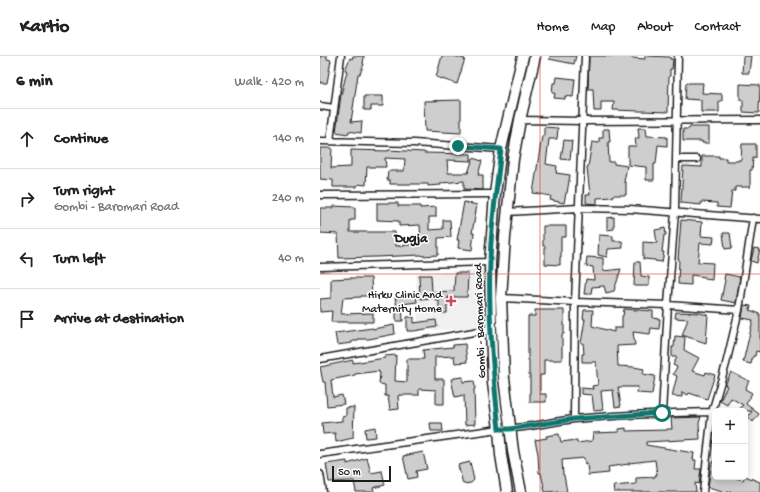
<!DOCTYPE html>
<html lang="en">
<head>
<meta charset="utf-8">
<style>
	body { margin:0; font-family:"Gochi Hand",sans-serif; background:#f6f6f6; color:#222 }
	.controls { position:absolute; right:12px; bottom:12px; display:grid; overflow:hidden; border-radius:6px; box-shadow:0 2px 10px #0003 }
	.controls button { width:36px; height:36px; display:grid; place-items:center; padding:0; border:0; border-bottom:1px solid #e0e0e0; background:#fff; color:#222; font:20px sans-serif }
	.scale { position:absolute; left:12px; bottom:10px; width:59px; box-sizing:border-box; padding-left:4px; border:2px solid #1c1c1c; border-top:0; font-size:11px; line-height:14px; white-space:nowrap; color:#1c1c1c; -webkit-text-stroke:3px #fff; paint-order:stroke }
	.stop { position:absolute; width:12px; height:12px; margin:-9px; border:3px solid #0f766e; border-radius:50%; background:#fff }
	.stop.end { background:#0f766e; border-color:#fff; box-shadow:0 1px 4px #0008 }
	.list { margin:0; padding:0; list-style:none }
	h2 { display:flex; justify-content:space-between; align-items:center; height:52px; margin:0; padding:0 16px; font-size:17px }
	h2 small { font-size:13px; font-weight:400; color:#767676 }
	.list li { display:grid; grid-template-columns:26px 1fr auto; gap:12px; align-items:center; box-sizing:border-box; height:60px; padding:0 16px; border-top:1px solid #e0e0e0 }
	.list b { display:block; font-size:15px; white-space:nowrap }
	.list p { margin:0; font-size:13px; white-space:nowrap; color:#767676 }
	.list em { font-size:13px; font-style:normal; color:#767676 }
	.icon { flex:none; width:22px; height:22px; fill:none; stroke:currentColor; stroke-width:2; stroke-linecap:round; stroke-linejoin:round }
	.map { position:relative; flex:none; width:440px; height:436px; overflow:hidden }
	header { display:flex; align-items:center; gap:24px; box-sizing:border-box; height:56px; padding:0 20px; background:#fff; border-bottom:1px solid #e0e0e0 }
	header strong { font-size:19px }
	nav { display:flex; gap:22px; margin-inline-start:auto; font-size:14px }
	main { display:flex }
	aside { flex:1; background:#fff }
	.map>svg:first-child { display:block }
	.built { fill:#f0f0f0 }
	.building { fill:#cecece; stroke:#1c1c1c }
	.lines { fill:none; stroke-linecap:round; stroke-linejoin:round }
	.street-casing { stroke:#1c1c1c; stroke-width:9 }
	.primary-casing { stroke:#1c1c1c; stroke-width:13 }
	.street { stroke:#fff; stroke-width:6 }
	.primary { stroke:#fff; stroke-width:10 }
	.route { stroke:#0f766e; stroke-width:5 }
	.grid { fill:none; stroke:#d62828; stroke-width:1; stroke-opacity:0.55 }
	.poi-dot { fill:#d1495b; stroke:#fff; stroke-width:1.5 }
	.labels { text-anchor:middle; stroke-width:3; stroke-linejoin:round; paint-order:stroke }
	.poi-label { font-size:12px; fill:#1c1c1c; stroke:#fff; text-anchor:end }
	.street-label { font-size:12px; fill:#1c1c1c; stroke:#fff }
	.neighbourhood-label { font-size:13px; font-weight:bold; fill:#1c1c1c; stroke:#fff }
</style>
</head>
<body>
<header>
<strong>Kartio</strong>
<nav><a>Home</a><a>Map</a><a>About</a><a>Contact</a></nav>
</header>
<main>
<aside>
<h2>6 min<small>Walk · 420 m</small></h2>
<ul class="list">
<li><svg class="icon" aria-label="ahead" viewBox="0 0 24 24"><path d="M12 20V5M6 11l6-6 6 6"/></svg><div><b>Continue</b></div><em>140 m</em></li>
<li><svg class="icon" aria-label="right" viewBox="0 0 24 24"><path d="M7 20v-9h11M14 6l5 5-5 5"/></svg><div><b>Turn right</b><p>Gombi - Baromari Road</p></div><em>240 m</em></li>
<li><svg class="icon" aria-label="left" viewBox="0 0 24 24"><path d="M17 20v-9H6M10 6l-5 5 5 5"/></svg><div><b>Turn left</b></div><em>40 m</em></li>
<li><svg class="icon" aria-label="arrive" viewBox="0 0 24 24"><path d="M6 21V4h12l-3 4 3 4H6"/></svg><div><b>Arrive at destination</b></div></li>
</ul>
</aside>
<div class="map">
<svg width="440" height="436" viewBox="0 0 440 436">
	<rect width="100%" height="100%" fill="#fff"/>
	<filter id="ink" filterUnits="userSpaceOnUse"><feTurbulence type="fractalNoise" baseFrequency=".025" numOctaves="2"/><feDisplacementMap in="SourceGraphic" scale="8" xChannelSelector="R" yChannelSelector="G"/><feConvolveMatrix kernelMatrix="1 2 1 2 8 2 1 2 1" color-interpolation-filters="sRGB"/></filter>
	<g filter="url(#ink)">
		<!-- built -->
		<path class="built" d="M164 213V271L98 275 96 218Z"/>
		<!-- building -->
		<path class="building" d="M0 0H7V3L11 4 7 27H0Z
			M33 0H44L43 8H44L40 18H38L31 66 42 65 41 77 29 75 28 78 16 76 21 39 27 15 25 14 30 2 32 3Z
			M122 0H134L145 3 137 28 116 21Z
			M230 0H256L254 8 229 3Z
			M269 0H305L312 1V2L325 3V0L350 1V3H353L352 13H350V20H349L348 56 293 54 294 46H281V55H274L273 33H268Z
			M423 0H431L429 17H422Z
			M237 21 255 23 253 41 245 40V43L234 42 235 37H232L233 27H236Z
			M366 27H383L382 37 402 38V45H399V56H381V44L365 43Z
			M420 28 440 29 439 57 423 56V44H420Z
			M44 40H63V50H51V54H44Z
			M141 44V77L105 75 104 45Z
			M224 71 238 72 237 83H229L226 108 237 110 236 117 250 119 247 137H246L244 147 230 144 231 140 213 137 222 80H224Z
			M369 71H389V87H382V85H363V73H369Z
			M318 72H326L327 80 347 81V90L338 89 336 108H334V124H326V111L308 109V90H316L315 82H319Z
			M283 73H289L290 86H288L289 106H294V108L307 110 304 126H306V139H293V141L277 142V148L266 147V139H270L267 111H268L272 86 279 87V82H283Z
			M244 84 252 85 250 104 241 103Z
			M422 88H436V102H433L432 114H430V131H415V135H412L410 152 397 151V147L381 146V149L361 147 363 110 382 111V100H399V102H406V105H418V104H421Z
			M0 92H12L11 112 31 111V94L68 95V94L104 96V97L151 98V105L127 104 128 117H148L153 102 162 105 158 119H163V134L144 133V125L121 127V129L108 130V128H70V124H67L68 115H84L85 103 65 102 66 111H47L46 129 38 128 37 131H13V124L0 123Z
			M144 146 157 149 152 177H154L152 194 138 192 139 184H137Z
			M57 147H78V150H100V152L116 151V161H109V174L123 173V164H130L131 181 118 182V199L102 200V199L56 201 19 202 18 178 0 177V152H13V150L35 151V164H30V176H75L76 190 101 188 100 169 79 170V165L57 164Z
			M294 161V173L287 174V162Z
			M361 164 382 166 381 180 394 181 393 188 380 187 378 206 393 207 392 224 385 223V221L371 219V229L358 228 359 203H358Z
			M223 170H246V181H241V201H240V209L225 208V190H223Z
			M345 172 346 179H344L342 196H344L342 206 335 205V204L323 203V186L337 187 335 174Z
			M403 177H410L412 192 405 193Z
			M279 179 293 180V185H302L303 192 288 193 287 201 278 199Z
			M434 192 440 193 437 207 431 205Z
			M267 201 283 202V215L301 213 294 235 286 237 284 230 272 231 271 238H264L266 223 274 224 273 211 266 210Z
			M315 206H320L321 220 329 221V230H314Z
			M135 217H148L147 241H128L129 243H127V257H119V244H115V242L100 243 99 219H111L112 236 134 235Z
			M405 218 420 221 416 247 401 244 405 224 404 223Z
			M30 222H51L52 240H41V241L23 242 21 258 53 257V266H11L12 255 0 256V243L11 242V223Z
			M96 239 97 246 82 248 83 265H76V251H77L75 242Z
			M424 249 431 250 430 254 440 258V296L436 295 435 300H433L431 308 423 306 433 264 422 262Z
			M304 253 333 255V262L340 263 339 273 331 272 330 278 313 276 315 289 297 290 298 310 314 311 324 313 323 318 335 320 332 338 317 337 318 331H298L301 350 295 351 293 334 281 335 283 354 274 355 272 339 261 338V332L273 333 272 330 278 329 276 306H262V298H264L263 287H261L265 263H263L264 254H273L272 270 294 276V272H302V260H303Z
			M215 254H244V278H242V304H224V319H220V338H226V346H210V319H209V304H208V260H215Z
			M356 256 380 257 388 259 386 287 362 279 368 263 355 262Z
			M87 261H94V267L116 264 117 271 94 275H87Z
			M74 269 75 278 49 283H38V285H32V287L17 289 15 277 53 272V273Z
			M355 280 365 281 364 294 379 302 372 315 385 319 386 316 395 319 387 343 369 337 368 339 362 336V341L352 340 357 320 353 318 357 311 353 309 357 301H352V291H354Z
			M145 288 147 306 135 307 134 300 115 301V323H124V348H116V334L99 333V339H79V340H78L79 353 70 354 68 340H65V329L59 328 60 317H59V315L35 318V319L11 324 13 341 22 339 24 348 7 350 5 326H3L0 311 33 304V307L65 302V300L76 299 75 325 87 326V303H104L103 294 133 291V289Z
			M411 316 429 325 425 333 432 337 426 348 439 358 433 366 428 361 432 355H418L423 349 411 342 407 349 400 345 407 330 405 329Z
			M143 321V326L154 325 155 333H154L155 368 145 369 144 339 135 341 131 323H134V322Z
			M34 351 33 382 16 386 15 377 3 378 2 367 22 365V361L26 360V352Z
			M381 361 379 367 380 383 326 386V389L374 397 373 404H376L375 413H381L379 428 375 427 376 436H294L293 430 316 428V422L335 421V419H337L335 404 309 407V408L288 411 289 417 268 419 267 407 265 408 264 402 242 404 243 419H244L247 436H238V435L225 436 221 417H219L218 398 215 384 227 382 226 380 239 378 241 386 257 384V387L272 385 273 377 299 376V373L306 372V375L347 374V373H352L351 362Z
			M110 367H122L123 375H111Z
			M55 371 56 381 46 382 45 373Z
			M103 396 107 413 96 415 97 421 88 423 83 400Z
			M395 401V421H413L423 424 425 420 440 426V436H406L388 431 391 410Z
			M47 402 51 417 62 415 65 429 53 432 54 436H36L34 425 9 426 6 408 27 405V408Z
			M150 406 154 424 151 427 143 428 138 409Z"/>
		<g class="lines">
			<!-- street casing -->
			<g class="street-casing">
				<path id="street" d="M358 0 356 103H377
					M0 50 14 52
					M200 64 263 65 440 64
					M0 85 94 87 181 93
					M10 85 21 0
					M0 139 175 138
					M187 156 259 152 310 153 440 163
					M0 211 170 206
					M181 242 255 246 348 249 419 254
					M0 303 171 273
					M342 357 348 249 355 156 356 103
					M254 363 255 246 265 0
					M0 398 179 373C204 373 229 366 254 363 300 359 346 357 392 356
					M0 418 3 436
					M383 436 392 356 406 308 419 254 433 162"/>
			</g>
			<!-- primary casing -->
			<g class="primary-casing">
				<path id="primary" d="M187 436 181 399 179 373 173 327 171 273 170 206 175 138 181 93 197 25 203 0
					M201 436 193 395 184 322 181 242 185 181 193 103 200 64 215 0"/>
			</g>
			<!-- street -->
			<use href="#street" class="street"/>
			<!-- primary -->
			<use href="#primary" class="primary"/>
		</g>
	</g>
	<g class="lines" filter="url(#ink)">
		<!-- route -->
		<path class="route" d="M138 90 181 93C177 130 171 168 170 206 168 261 173 318 179 373H190L254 363 342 357"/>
	</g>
	<!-- grid -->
	<path class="grid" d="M220 0V436M0 218H440"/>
	<!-- markers -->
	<path class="poi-dot" d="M129 239h4v4h4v4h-4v4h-4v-4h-4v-4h4z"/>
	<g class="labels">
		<!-- poi labels -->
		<g class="poi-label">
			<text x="122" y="242">Hirku Clinic And<tspan x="122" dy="14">Maternity Home</tspan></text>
		</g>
		<!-- street labels -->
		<g class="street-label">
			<text transform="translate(159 265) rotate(-92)" y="4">Gombi - Baromari Road</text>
		</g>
		<!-- neighbourhood labels -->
		<g class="neighbourhood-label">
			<text x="91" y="186">Dugja</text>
		</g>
	</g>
</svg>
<div class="controls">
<button>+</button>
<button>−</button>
</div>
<div class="scale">50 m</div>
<div class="stop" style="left:342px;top:357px"></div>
<div class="stop end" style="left:138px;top:90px"></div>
</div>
</main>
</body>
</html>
